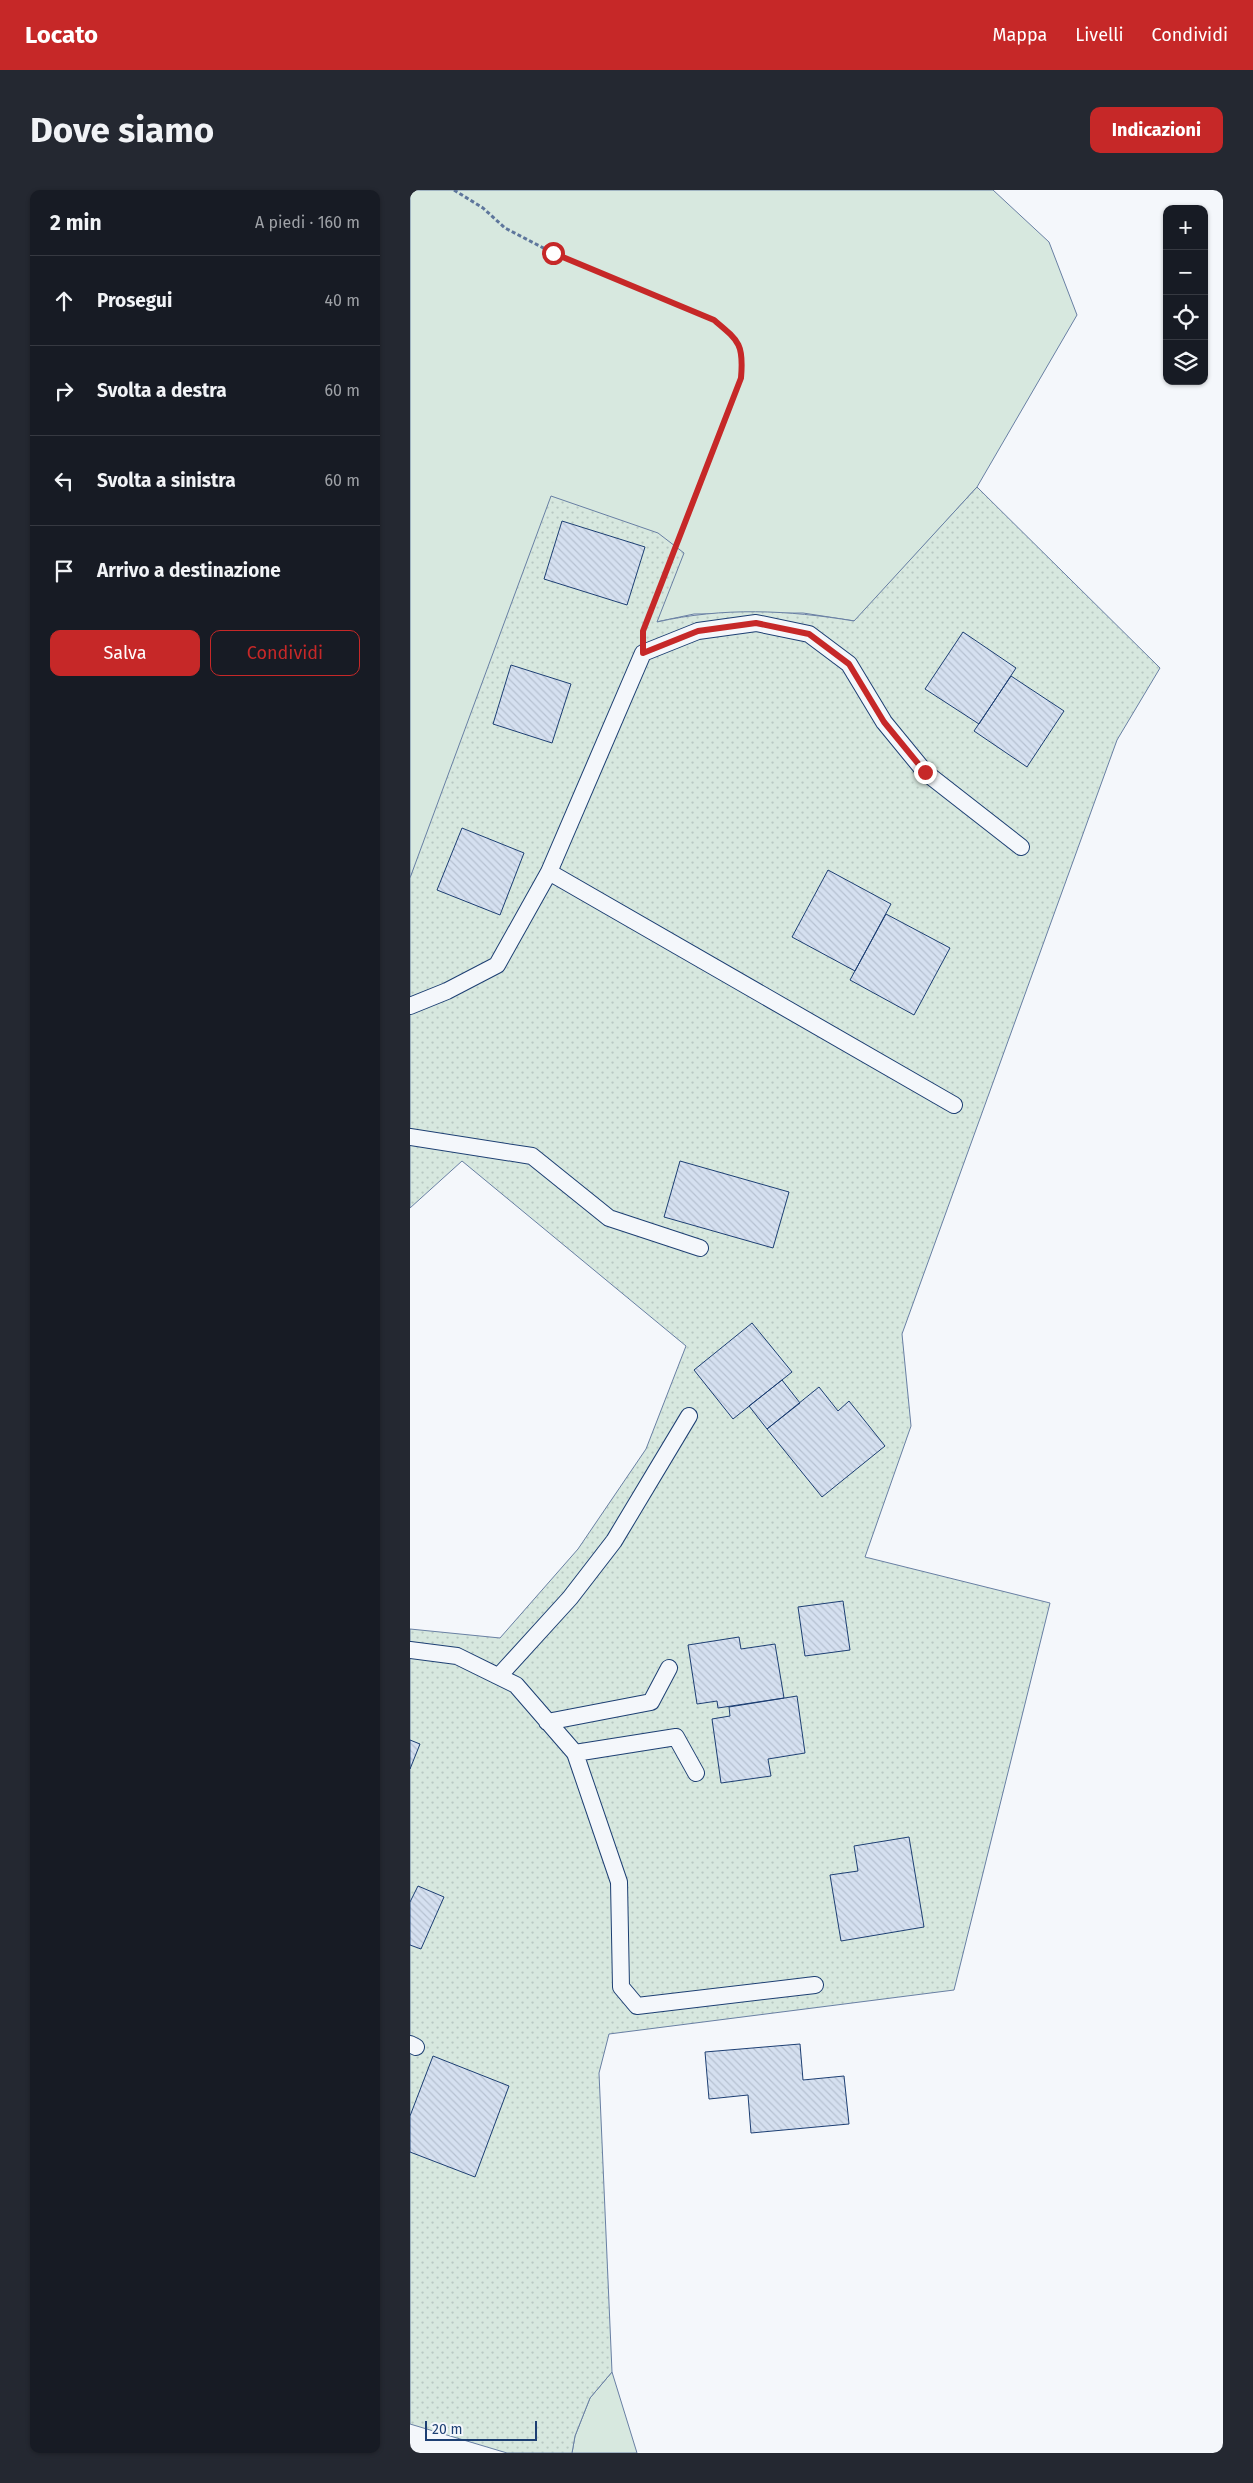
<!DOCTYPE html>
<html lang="it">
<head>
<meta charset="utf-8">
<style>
	body { margin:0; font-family:"Fira Sans",sans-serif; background:#242831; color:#f1f3f6 }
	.controls { position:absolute; right:15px; top:15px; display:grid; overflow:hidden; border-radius:10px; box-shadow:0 1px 4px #0004 }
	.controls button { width:45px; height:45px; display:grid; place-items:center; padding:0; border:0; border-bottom:1px solid #363941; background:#171b24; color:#f1f3f6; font:25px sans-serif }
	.scale { position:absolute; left:15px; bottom:12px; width:112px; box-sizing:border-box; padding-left:5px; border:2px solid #1d3f73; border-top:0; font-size:14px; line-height:18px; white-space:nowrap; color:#1d3f73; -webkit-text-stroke:4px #f4f7fb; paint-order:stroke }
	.stop { position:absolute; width:15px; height:15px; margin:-11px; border:4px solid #c62828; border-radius:50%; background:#fff }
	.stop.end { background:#c62828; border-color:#fff; box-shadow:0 1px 5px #0008 }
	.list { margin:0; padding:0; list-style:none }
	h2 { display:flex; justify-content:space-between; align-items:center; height:65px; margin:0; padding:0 20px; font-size:21px }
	h2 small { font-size:16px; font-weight:400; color:#9ea1a6 }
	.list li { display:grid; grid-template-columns:32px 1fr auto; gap:15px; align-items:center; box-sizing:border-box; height:90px; padding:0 20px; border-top:1px solid #363941 }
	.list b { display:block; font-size:19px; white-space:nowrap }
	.list em { font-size:16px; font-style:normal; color:#9ea1a6 }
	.actions { display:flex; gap:10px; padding:15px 20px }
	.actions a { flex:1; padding:11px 0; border:1px solid #c62828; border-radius:10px; text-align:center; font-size:18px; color:#c62828 }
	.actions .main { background:#c62828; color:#fff }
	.icon { flex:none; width:28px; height:28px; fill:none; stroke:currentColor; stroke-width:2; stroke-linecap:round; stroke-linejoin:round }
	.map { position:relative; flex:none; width:813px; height:2263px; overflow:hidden; border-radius:10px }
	header { display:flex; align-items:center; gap:30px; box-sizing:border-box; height:70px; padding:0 25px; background:#c62828; color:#fff }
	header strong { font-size:24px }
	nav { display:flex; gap:28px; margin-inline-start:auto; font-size:18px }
	.intro { display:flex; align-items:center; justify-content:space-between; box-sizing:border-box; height:120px; padding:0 30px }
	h1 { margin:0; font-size:35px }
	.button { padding:12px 22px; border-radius:10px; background:#c62828; color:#fff; font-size:18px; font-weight:700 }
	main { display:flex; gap:30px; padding:0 30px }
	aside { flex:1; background:#171b24; border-radius:10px; box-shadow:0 1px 4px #0004 }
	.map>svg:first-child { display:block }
	.grass { fill:#d7e8df; stroke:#687fa3 }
	.garden { fill:url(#garden-dots); stroke:#687fa3 }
	.building { fill:url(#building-back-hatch); stroke:#1d3f73 }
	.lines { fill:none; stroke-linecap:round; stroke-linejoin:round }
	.service-casing { stroke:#1d3f73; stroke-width:18 }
	.path { stroke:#5e769c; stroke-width:3; stroke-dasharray:4 2.5; stroke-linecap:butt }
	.service { stroke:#f4f7fb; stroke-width:16 }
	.route { stroke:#c62828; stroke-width:6 }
</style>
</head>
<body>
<header>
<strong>Locato</strong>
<nav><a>Mappa</a><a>Livelli</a><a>Condividi</a></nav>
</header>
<div class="intro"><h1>Dove siamo</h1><a class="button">Indicazioni</a></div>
<main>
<aside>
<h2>2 min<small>A piedi · 160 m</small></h2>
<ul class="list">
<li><svg class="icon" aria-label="ahead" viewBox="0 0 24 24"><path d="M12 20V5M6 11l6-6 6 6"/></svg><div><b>Prosegui</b></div><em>40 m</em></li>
<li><svg class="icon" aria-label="right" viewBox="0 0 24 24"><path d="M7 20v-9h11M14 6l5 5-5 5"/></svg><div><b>Svolta a destra</b></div><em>60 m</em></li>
<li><svg class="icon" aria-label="left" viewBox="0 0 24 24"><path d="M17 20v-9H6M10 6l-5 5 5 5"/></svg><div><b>Svolta a sinistra</b></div><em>60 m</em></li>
<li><svg class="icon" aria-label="arrive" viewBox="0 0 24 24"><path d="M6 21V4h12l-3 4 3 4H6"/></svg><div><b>Arrivo a destinazione</b></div></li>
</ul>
<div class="actions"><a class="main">Salva</a><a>Condividi</a></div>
</aside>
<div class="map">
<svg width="813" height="2263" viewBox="0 0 813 2263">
	<defs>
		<pattern id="garden-dots" width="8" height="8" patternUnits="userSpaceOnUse" patternTransform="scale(1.25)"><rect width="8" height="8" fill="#d7e8df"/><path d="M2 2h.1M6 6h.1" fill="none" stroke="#b8c8c3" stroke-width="1.8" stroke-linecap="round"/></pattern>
		<pattern id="building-back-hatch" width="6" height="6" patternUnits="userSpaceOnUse" patternTransform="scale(1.25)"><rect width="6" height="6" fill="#d5e0f0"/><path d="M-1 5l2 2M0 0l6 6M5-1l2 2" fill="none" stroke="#b6c1d1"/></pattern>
	</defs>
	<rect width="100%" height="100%" fill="#f4f7fb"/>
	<!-- grass -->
	<path class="grass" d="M0 0H583L639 52 667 125 567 297 445 431 393 423 284 424 246 432 12 660 0 688Z
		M202 2182 227 2263H162L165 2246 180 2208Z"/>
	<!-- garden -->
	<path class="garden" d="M567 297 750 478 707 550 492 1144 501 1236 455 1367 640 1413 544 1800 199 1844 189 1883 202 2182 180 2208 165 2246 162 2263H97L0 2234V1439L90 1448 168 1359 236 1259 276 1156 52 971 0 1018V688L141 306 248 343 274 363 247 432C313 417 378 420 444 431Z"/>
	<!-- building -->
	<path class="building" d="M152 331 235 357 217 415 134 389Z
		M553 442 606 478 569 534 515 499Z
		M101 475 161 494 142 553 83 534Z
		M601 486 654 521 617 577 564 541Z
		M52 638 114 663 90 725 27 700Z
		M418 680 481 714 445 781 382 747Z
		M476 724 540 758 504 825 440 790Z
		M270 971 379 1002 363 1058 254 1027Z
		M342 1133 382 1182 323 1229 284 1180Z
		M372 1190 390 1213 357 1239 339 1216Z
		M409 1197 428 1221 439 1211 475 1256 412 1307 357 1239Z
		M433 1411 440 1460 395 1466 388 1417Z
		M329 1447 331 1459 365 1454 374 1508 308 1518 307 1511 287 1514 278 1455Z
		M387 1506 395 1563 358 1569 361 1586 311 1593 302 1529 320 1526 319 1517Z
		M0 1550 10 1554 0 1579Z
		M499 1647 514 1737 431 1751 420 1685 448 1681 444 1656Z
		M8 1696 34 1707 11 1759 0 1755V1712Z
		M390 1854 393 1890 434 1886 439 1934 341 1943 338 1905 299 1909 295 1862Z
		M23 1866 99 1896 65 1987 0 1962V1926Z"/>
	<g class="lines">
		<!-- service casing -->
		<g class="service-casing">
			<path id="service" d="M139 682 544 915
				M0 816 37 801 87 775 139 682 233 463 288 441 346 433 399 444 439 474 474 532 515 582 611 657
				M0 947 122 966 199 1028 290 1058
				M0 1460 47 1466 106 1495 165 1563 209 1692 211 1797 227 1816 405 1795
				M89 1486 160 1408 204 1351 279 1226
				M137 1532 241 1512 259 1478
				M165 1563 266 1547 286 1583
				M0 1854 6 1857"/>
		</g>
		<!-- path -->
		<path class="path" d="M44 0 73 18 95 38 143 63 304 130C329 151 334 154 331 188L237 430"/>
		<!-- service -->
		<use href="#service" class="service"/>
	</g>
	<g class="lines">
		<!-- route -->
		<path class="route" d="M143 63 304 130C329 151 334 154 331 188L233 441V463L288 441 346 433 399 444 439 474 474 532 515 582"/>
	</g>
</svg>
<div class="controls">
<button>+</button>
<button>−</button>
<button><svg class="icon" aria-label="locate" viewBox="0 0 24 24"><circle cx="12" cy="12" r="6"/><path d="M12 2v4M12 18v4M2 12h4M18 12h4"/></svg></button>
<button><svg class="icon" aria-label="layers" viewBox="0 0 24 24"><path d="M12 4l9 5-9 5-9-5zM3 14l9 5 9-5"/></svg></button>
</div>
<div class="scale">20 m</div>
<div class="stop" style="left:143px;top:63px"></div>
<div class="stop end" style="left:515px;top:582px"></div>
</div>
</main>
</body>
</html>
